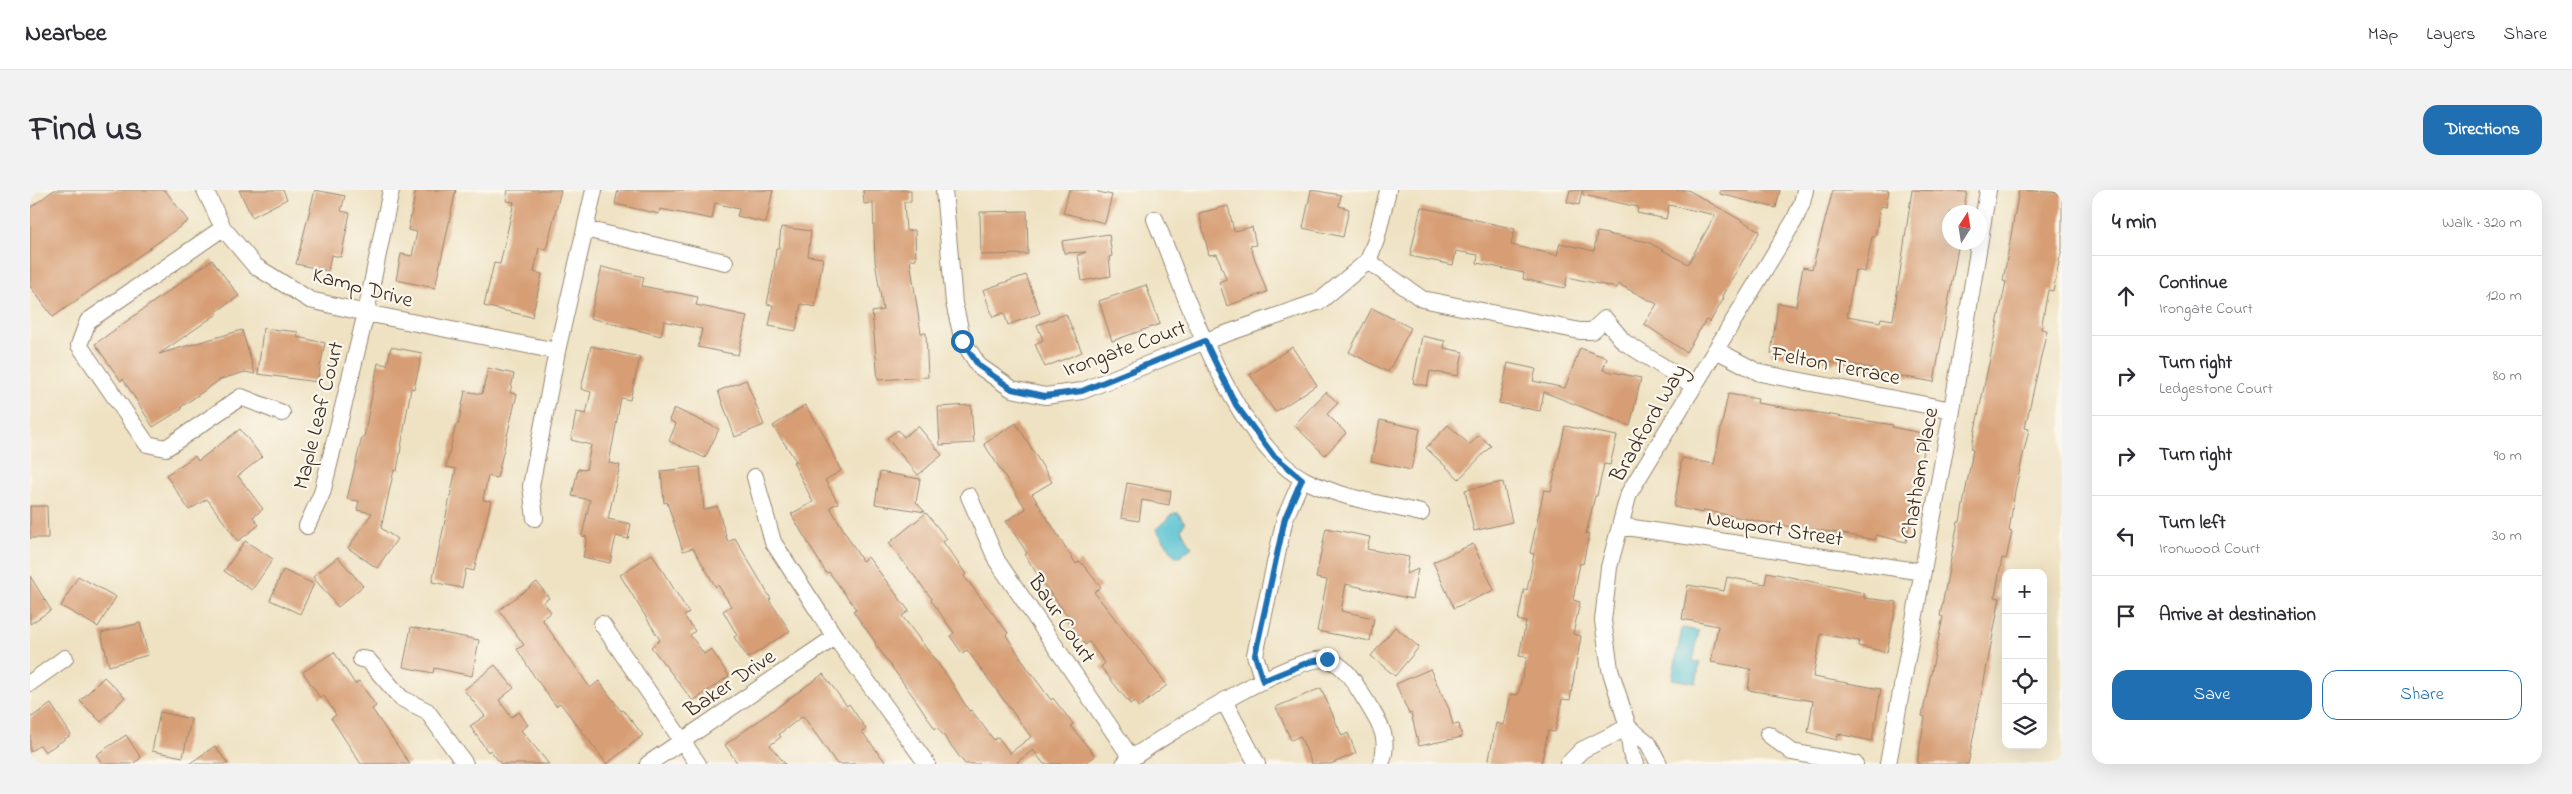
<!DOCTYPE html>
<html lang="en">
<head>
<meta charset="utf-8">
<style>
	body { margin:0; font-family:"Indie Flower",sans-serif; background:#f2f2f3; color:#2b2b33 }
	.controls { position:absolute; right:15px; bottom:15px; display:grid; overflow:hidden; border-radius:10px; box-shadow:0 5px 20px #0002 }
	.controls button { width:45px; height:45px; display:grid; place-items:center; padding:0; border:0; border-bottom:1px solid #e1e1e2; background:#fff; color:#2b2b33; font:25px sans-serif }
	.compass { position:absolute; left:1912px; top:15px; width:45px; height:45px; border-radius:50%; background:#fff; box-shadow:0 5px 20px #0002; rotate:12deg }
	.stop { position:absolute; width:15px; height:15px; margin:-11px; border:4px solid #1f6fb2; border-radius:50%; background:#fff }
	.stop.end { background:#1f6fb2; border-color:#fff; box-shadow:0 1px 5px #0008 }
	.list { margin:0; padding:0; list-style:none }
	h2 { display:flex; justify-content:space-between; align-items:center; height:65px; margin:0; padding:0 20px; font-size:21px }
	h2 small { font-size:16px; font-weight:400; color:#7c7c81 }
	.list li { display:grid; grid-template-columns:32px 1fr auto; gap:15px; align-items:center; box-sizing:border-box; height:80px; padding:0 20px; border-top:1px solid #e1e1e2 }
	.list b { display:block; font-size:19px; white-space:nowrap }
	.list p { margin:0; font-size:16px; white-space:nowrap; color:#7c7c81 }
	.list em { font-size:16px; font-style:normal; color:#7c7c81 }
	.actions { display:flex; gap:10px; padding:15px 20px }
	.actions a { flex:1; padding:11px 0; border:1px solid #1f6fb2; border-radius:15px; text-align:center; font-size:18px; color:#1f6fb2 }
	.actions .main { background:#1f6fb2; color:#fff }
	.icon { flex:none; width:28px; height:28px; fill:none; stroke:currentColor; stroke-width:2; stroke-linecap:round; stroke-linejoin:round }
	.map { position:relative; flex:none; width:2032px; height:574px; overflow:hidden; border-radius:15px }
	header { display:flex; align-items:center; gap:30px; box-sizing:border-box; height:70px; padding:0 25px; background:#fff; border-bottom:1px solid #e1e1e2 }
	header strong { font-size:24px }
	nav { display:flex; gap:28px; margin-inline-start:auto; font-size:18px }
	.intro { display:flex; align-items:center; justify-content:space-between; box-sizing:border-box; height:120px; padding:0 30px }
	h1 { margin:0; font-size:35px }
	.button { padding:12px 22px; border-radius:15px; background:#1f6fb2; color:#fff; font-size:18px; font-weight:700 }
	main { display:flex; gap:30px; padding:0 30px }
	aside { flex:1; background:#fff; border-radius:15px; box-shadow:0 5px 20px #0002 }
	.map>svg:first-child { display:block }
	.water { fill:#57c1d2; stroke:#497678 }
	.building { fill:#d79e75 }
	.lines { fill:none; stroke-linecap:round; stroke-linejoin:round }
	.minor-casing { stroke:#958670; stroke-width:18 }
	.minor { stroke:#fff; stroke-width:16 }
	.route { stroke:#1f6fb2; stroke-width:6 }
	.labels { text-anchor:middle; stroke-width:4.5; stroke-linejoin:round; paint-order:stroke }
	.street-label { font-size:22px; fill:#3b2a1e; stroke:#fbf7ec }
</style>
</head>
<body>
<header>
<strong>Nearbee</strong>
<nav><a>Map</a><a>Layers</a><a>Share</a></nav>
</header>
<div class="intro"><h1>Find us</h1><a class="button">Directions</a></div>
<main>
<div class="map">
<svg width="2032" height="574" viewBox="0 0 2032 574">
	<rect width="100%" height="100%" fill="#fbf7ec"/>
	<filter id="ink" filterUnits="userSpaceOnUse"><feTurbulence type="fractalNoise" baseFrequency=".02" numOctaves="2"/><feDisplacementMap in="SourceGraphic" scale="10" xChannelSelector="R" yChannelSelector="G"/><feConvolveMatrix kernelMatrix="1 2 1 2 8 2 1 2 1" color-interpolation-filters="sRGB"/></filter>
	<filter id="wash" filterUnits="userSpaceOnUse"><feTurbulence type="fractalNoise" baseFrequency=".0096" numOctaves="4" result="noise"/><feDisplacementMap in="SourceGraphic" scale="20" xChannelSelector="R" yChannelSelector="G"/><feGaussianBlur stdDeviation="1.12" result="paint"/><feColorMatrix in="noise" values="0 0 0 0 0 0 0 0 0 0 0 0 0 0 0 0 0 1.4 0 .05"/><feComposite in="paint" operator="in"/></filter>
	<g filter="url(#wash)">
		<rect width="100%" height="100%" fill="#efe2c3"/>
		<!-- water -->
		<path class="water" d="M1144 323H1148L1155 333 1151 339 1162 357 1150 367 1145 366 1126 339Z
			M1652 438 1669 441 1663 471 1670 472 1666 493 1642 489Z"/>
		<g id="blocks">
			<!-- building -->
			<path class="building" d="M24 0H135L158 31 23 127 0 96V18Z
				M209 0H253L257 9 222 27Z
				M285 0 315 6 311 21 320 23 311 67 301 65 298 81 266 74Z
				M386 0H426L405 98 366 90 371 64 382 66 387 42 378 40Z
				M478 0H531L516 60 509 58 504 82 512 84 502 127 454 116 464 73 470 74 484 12 476 11Z
				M588 0H743L736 33 707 26 709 19 685 13 682 29 630 19 629 24 585 14Z
				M833 0H881V12H874L876 41 885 40 886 69 880 70 891 143H896L898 187 848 190 842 122 853 120 845 71 843 13 834 14Z
				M1039 0H1068V2L1082 5 1075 33 1033 23Z
				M1281 0 1311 5 1309 16 1319 19 1313 47 1273 38Z
				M1540 0H1552L1549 15 1537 12Z
				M1553 0H1658L1730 41 1692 106 1694 108 1680 132 1676 130 1656 162 1614 134 1627 114 1588 94 1587 98 1537 87 1535 98 1493 89 1494 83 1447 73 1448 65 1426 61 1423 75 1380 66 1391 17 1485 39 1481 55 1527 65 1530 53 1564 61 1567 42 1618 52 1658 74 1685 25 1639 15 1636 29 1607 23 1608 17 1553 5Z
				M1690 0H1750L1746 18 1690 4Z
				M1803 0H1859L1856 17 1850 16 1845 47H1842L1835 82 1825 80 1817 126 1850 132 1851 128 1863 130 1882 0 1937 2 1933 22H1920V52H1929L1904 192 1842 181V178L1805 171V173L1770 166 1769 170 1741 164 1748 113 1766 116 1773 77 1782 79Z
				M1989 0 2032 3V58L2023 101 2018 100 2011 139 2017 140 1995 238 1999 239 1985 301 1979 341 1982 342 1976 369 1972 368 1965 407 1970 408 1938 574H1887L1895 527 1892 526 1913 427 1910 426 1928 332H1930L1943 260 1941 259 1976 92 1973 91Z
				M1198 16 1204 41 1222 37 1226 55 1220 56 1237 102 1197 116 1189 92 1196 89 1187 64 1179 65 1169 23Z
				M997 21 998 64 951 65 950 22Z
				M751 37 781 41 778 66 793 68 785 117 771 114 766 141 739 136 743 115 737 114 744 79 746 58H749Z
				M1079 44 1082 66 1079 67 1081 86 1052 91 1048 65 1056 62 1034 63 1032 51Z
				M182 70 209 106 186 122 187 124 129 164 212 140 225 184 215 182 191 189 151 217 152 219 123 237 93 189 91 191 65 154Z
				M572 77 614 87 612 96 668 107 666 115 717 126 708 165 668 157 672 139 634 131 631 146 560 128Z
				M996 85 1010 123 978 135 974 123 963 127 953 100Z
				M1116 95 1130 134 1082 151 1069 111Z
				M1342 118 1381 138 1358 182 1319 162Z
				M1036 124 1052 162 1015 177 1005 154 1013 150 1007 135Z
				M233 138 268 142 267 147 295 153 287 192 228 184Z
				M1392 146 1415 151 1414 158 1433 162 1428 186 1400 181 1397 196 1383 193Z
				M561 156 610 167 600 210 591 208 579 273 590 275 578 329 601 334 598 349 586 346 580 373 553 367 557 347 552 346 560 310 542 306 548 279 556 280 561 255 541 250 546 222 556 224 561 202 551 199Z
				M361 157 392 163 384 199 381 198 367 281 364 280 351 338 367 349 347 378 318 358 342 323 327 320 329 311 317 309 332 247H334L348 173 357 175Z
				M1262 157 1287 195 1245 222 1220 185Z
				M1550 158 1577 168 1573 180 1611 188 1600 236 1514 202 1510 221 1469 213 1478 173 1506 179 1503 191 1535 198Z
				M458 178 484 184 480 203 487 204 467 288 458 286 453 310 461 311 444 381 436 379 432 398 402 392 426 279 416 277 426 234 428 235 435 201 452 204Z
				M716 190 734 235 705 247 688 201Z
				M1296 202 1308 213 1297 224 1316 243 1295 265 1264 235Z
				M1698 204 1728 209 1727 213 1863 235 1862 237 1896 244 1876 352 1846 345 1845 350 1809 343 1741 334 1674 320 1673 323 1644 317 1652 268 1684 274Z
				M775 215 792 241 811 281 795 290 808 313 800 317 832 371 838 367 879 421 872 426 918 487 939 521 941 520 964 550 968 547 980 563 1001 547 937 460 932 463 920 446 924 443 901 410 902 409 859 353 896 323 917 349 913 352 936 384 934 386 978 443 976 445 998 479 1021 510 1023 508 1043 534 1041 536 1065 566 1054 574H1014L1003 560 987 572 988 574H935L907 537 905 539 888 513 845 454 846 453 823 421 826 419 799 382 796 383 761 324 783 312 763 272 766 271 743 236Z
				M941 215 944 253 910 255 908 217Z
				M644 218 689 239 675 268 639 251 646 234 639 230Z
				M1350 230 1390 239 1381 280 1341 271Z
				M986 233 1022 292 1002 304 1046 374 1050 371 1071 397 1064 402 1137 495 1109 517 1104 511 1100 514 1071 477 1075 473 1059 452 1055 455 1038 432 1041 430 1014 395 995 365 997 363 976 331 996 319 954 254Z
				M1418 235 1440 255 1449 245 1461 256 1429 289 1396 258Z
				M888 236 912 265 888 285 857 248 868 240 874 247Z
				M1535 236 1587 246 1580 275 1574 274 1567 306H1565L1556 344H1559L1553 374 1550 373 1543 410 1550 412 1543 444 1551 446 1540 510 1532 509 1525 542 1518 541 1511 574H1458L1466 533 1474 535 1481 504 1488 505 1497 467 1489 466 1496 432 1488 430 1494 399 1497 400 1504 364 1500 363 1514 300 1521 301Z
				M210 239 232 267 208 286 233 319 223 327 229 335 208 351 177 309 159 320 136 285 165 266 168 271Z
				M670 277 674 320 687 316 698 352 705 348 741 409 739 410 760 441 718 468 704 447 707 445 693 421 701 416 688 395 686 397 663 358 653 361 637 312 634 313 631 281Z
				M850 282 890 289 886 312 895 322 845 314Z
				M1473 292 1482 332 1444 341 1435 300Z
				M1097 293 1141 301 1139 315 1112 310 1109 331 1091 328Z
				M0 316H17L18 348H0Z
				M1296 338 1340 347 1337 359 1379 367 1376 384 1388 379 1382 409 1316 394 1311 421 1344 428 1340 451 1287 441 1297 390 1286 388Z
				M215 351 243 369 222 400 194 381Z
				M1443 354 1464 400 1424 418 1403 372Z
				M622 364 659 423 654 426 665 441 660 445 674 464 681 459 699 486 663 511 621 457 630 450 590 385Z
				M308 367 333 396 308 417 283 387Z
				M253 380 284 394 270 424 240 410Z
				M1737 382 1834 403V408L1867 412 1857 462 1828 456 1829 451 1791 444 1783 487 1851 499 1842 551 1808 544 1807 550 1778 542 1783 511 1718 500 1721 479 1681 472 1688 436 1652 429 1658 395 1694 401 1697 387 1735 394Z
				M0 386 21 420 0 434Z
				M48 386 86 407 68 437 31 416Z
				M507 392 519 408 513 412 521 422 512 429 540 471 541 470 560 498 569 491 591 521 593 520 613 545 577 574 530 513 526 516 504 486 487 459 494 455 469 420Z
				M110 433 118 465 79 476 71 443Z
				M381 437 449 450 442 486 404 478 403 483 373 477Z
				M1365 437 1389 457 1365 486 1341 466Z
				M304 462 325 494 329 491 346 516 342 519 380 574H331L301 528 306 525 294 506 290 508 273 482Z
				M465 475 484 498 469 510 481 527 489 522 498 535 491 540 519 574H471L460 560 458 562 440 536 455 526 434 500Z
				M1400 479 1419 519 1423 535 1429 534 1432 547 1389 556 1381 523 1379 524 1366 494Z
				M793 484 817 516 819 514 836 539 832 542 857 574H807L773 526 749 544 751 547 740 555 755 574H708L695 555Z
				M74 487 95 507 71 532 50 511Z
				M1291 498 1312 546 1318 543 1326 563 1301 574H1282L1270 546 1261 550 1246 517Z
				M21 514 41 545 15 562 10 555 0 562V528Z
				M130 522 161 529 153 567 122 561Z
				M96 545 111 568 102 574H73L66 565Z
				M185 556 198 574H159Z"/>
		</g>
	</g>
	<g filter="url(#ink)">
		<use href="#blocks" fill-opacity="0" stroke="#958670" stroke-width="1"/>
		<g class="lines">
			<!-- minor casing -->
			<g class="minor-casing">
				<path id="minor" d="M175 0 193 38 225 76 280 110 336 123 527 161
					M914 0 924 113 933 151 949 176 982 199 1015 206 1052 201 1175 151 1290 111 1338 71 1346 50 1358 0
					M1125 29C1154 101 1205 254 1275 290 1310 308 1353 314 1391 323
					M193 38 58 131 49 155 117 254 136 258 211 207 252 223
					M555 39 695 72
					M1338 71 1392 109 1550 141H1562L1575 129 1594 152 1664 196
					M1686 160 1730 183 1922 220
					M725 287 743 352 805 447 897 574
					M939 306 967 371 1102 569
					M505 328 501 296 527 161 564 0
					M277 336 292 303 336 123 361 0
					M1590 336 1893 382
					M572 434 668 574
					M331 469 338 470 371 508 397 521 435 574
					M1233 491 1225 465 1255 328 1272 289
					M0 493 35 468
					M1194 511 1227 574
					M1598 537 1618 553 1629 574
					M1738 544 1762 562 1825 574
					M618 574 805 447
					M1094 574C1123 552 1268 460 1299 470 1317 476 1326 496 1336 511 1349 533 1361 547 1351 574
					M1538 574 1552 560 1598 537
					M1606 574 1601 563 1598 537 1580 479 1573 431 1579 377 1599 303 1764 31 1772 13 1775 0
					M1858 574 1922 220 1958 0"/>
			</g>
			<!-- minor -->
			<use href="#minor" class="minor"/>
		</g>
	</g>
	<g class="lines" filter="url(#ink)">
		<!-- route -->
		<path class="route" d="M932 151 949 176 982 199 1015 206 1052 201 1175 151 1206 215 1243 265 1272 289 1255 328 1225 465 1233 491 1279 472 1297 469"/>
	</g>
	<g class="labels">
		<!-- street labels -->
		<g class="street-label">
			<text transform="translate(333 96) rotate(15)" y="8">Kamp Drive</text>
			<text transform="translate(1094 157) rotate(-20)" y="8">Irongate Court</text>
			<text transform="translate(1806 174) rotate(11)" y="8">Felton Terrace</text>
			<text transform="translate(287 225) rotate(-76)" y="8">Maple Leaf Court</text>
			<text transform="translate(1617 232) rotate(-60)" y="8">Bradford Way</text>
			<text transform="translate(1888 283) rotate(-80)" y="8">Chatham Place</text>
			<text transform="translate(1745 337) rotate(9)" y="8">Newport Street</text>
			<text transform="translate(1033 428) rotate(56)" y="8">Baur Court</text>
			<text transform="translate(699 492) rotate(-34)" y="8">Baker Drive</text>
		</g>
	</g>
</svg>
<div class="controls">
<button>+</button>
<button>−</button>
<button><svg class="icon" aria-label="locate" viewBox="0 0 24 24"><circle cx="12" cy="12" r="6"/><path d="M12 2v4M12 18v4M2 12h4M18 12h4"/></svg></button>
<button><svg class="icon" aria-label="layers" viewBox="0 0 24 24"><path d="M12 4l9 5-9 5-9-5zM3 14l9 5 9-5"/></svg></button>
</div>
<svg class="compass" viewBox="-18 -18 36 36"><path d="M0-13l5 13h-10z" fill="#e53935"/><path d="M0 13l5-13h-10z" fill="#7c7c81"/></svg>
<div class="stop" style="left:932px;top:151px"></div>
<div class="stop end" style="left:1297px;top:469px"></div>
</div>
<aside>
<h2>4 min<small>Walk · 320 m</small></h2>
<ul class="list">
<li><svg class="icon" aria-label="ahead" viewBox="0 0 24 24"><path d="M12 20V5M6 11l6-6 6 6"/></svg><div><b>Continue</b><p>Irongate Court</p></div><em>120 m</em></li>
<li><svg class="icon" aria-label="right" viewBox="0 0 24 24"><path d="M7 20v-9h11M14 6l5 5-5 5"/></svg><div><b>Turn right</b><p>Ledgestone Court</p></div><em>80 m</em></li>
<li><svg class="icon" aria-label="right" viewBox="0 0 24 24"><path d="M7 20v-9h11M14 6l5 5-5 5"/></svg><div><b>Turn right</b></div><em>90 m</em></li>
<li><svg class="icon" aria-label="left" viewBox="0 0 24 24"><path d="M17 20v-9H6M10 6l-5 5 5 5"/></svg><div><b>Turn left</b><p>Ironwood Court</p></div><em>30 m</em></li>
<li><svg class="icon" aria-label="arrive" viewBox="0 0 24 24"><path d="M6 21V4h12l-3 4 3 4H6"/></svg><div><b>Arrive at destination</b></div></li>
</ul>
<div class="actions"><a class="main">Save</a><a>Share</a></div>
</aside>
</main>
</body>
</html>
